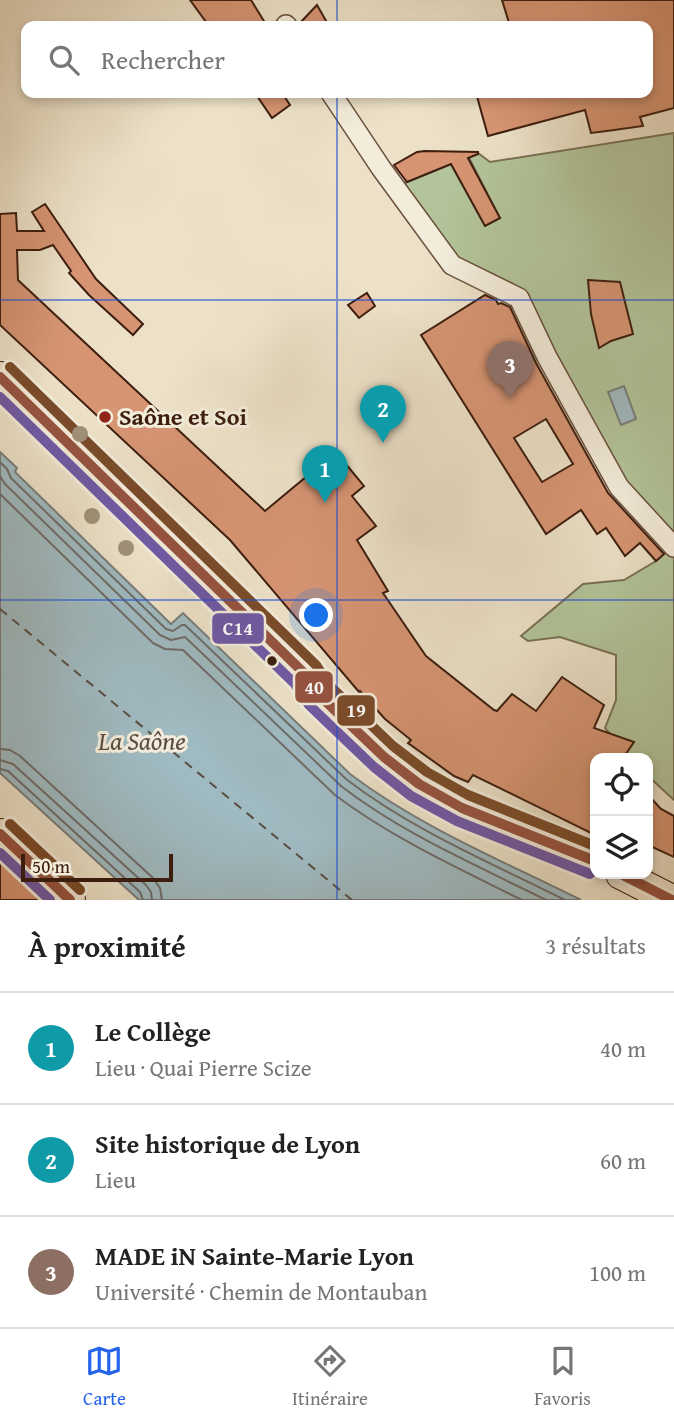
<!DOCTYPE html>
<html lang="fr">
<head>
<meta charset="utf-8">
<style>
	body { margin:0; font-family:"Gentium Book Plus",serif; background:#f2f2f2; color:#222 }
	.controls { position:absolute; right:21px; bottom:21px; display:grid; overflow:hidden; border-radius:14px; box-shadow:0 4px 10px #0003 }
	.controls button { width:63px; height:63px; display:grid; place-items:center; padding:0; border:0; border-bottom:2px solid #e0e0e0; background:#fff; color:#222; font:35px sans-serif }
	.scale { position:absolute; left:21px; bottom:18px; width:152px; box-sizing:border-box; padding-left:7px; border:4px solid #3d1e0e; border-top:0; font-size:19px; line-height:24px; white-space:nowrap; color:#3d1e0e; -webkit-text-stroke:5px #f3ecdb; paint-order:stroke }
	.you { position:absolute; left:317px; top:616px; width:24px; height:24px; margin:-18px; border:5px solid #fff; border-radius:50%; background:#1a73e8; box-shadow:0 0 0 10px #1a73e833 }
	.badge { display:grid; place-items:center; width:46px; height:46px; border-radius:50%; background:#2563eb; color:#fff; font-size:23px; font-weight:700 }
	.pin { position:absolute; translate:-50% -58px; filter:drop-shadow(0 2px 4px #0008) }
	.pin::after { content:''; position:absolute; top:37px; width:24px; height:21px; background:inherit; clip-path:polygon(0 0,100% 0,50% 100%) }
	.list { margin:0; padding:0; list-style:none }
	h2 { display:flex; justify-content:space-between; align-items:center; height:91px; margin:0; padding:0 28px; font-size:30px }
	h2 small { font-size:23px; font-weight:400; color:#767676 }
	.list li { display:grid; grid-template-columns:46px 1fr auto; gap:21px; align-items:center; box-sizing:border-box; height:112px; padding:0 28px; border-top:2px solid #e0e0e0 }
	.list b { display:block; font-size:26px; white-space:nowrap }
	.list p { margin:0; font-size:23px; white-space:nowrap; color:#767676 }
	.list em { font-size:23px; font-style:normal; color:#767676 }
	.icon { flex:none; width:38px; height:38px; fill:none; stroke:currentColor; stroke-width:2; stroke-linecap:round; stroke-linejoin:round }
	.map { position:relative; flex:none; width:674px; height:900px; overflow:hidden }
	.search { position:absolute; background:#fff; box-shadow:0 4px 10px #0003; left:21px; right:21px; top:21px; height:77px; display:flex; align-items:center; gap:18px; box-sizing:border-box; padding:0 24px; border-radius:14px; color:#767676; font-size:26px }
	.sheet { height:427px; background:#fff }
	nav { display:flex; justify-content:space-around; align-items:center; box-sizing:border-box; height:98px; border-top:2px solid #e0e0e0; background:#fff; font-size:19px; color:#767676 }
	nav a { display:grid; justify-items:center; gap:4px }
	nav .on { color:#2563eb }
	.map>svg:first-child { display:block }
	.green { fill:#b3c49a; stroke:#787154; stroke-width:2 }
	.water { fill:#9fbac1; stroke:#787c79; stroke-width:2 }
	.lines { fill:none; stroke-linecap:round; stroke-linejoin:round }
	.shore { stroke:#6e6c68; stroke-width:2 }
	.ferry { stroke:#5a4d44; stroke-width:2; stroke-dasharray:9 7; stroke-linecap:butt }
	.building { fill:#d69473; stroke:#3d1e0e; stroke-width:2; fill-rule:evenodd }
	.minor-casing { stroke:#694f3c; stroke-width:22 }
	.primary-casing { stroke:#3d1e0e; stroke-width:32 }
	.minor { stroke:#f3ecdb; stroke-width:19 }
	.primary { stroke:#ece1c8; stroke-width:30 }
	.bus-1-casing { stroke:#f3ecdb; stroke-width:16 }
	.bus-2-casing { stroke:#f3ecdb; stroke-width:16 }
	.bus-3-casing { stroke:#f3ecdb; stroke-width:16 }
	.bus-1 { stroke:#965340; stroke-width:10 }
	.bus-2 { stroke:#6f59a5; stroke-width:10 }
	.bus-3 { stroke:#7a4b2a; stroke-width:10 }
	.tree { fill:#9f9179 }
	.grid { fill:none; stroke:#1d4ed8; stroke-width:2; stroke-opacity:0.55 }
	.poi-dot { fill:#8f2418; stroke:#f3ecdb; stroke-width:2.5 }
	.bus-dot { fill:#3d1e0e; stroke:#f3ecdb; stroke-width:2.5 }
	.labels { text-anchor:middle; stroke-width:6; stroke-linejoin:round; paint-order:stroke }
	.poi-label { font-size:24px; font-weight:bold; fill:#3d1e0e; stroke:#f3ecdb; text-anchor:start }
	.water-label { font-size:26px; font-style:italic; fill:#5a4d44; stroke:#f3ecdb }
	.line-badge { stroke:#f3ecdb; stroke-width:2.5 }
	.badge-label { font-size:19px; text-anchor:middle; font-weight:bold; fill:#fff }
</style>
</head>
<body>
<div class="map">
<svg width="674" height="900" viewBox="0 0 674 900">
	<rect width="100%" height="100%" fill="#ece1c8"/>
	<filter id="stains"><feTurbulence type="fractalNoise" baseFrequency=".00286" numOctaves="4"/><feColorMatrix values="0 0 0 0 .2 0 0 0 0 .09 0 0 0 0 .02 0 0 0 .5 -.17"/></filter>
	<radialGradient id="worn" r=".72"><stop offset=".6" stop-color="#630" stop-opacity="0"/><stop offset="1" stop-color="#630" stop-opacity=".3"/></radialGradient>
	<!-- green -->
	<path class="green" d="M674 133V538L634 497 527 300 461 261 400 185 451 164 485 226 500 218 466 152 478 153 490 162Z
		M670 549 674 555V800L648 776V758H630L605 728 616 700V655L560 637 528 641 521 636 583 584 624 580 656 561Z"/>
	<!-- water -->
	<path class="water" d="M624 386 636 419 621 425 608 392Z
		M0 452 17 468 15 472 171 624 183 613 350 774C420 827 503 861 581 900H139L0 773Z"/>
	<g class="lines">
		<!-- shore -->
		<path class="shore" d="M0 462 7 469 11 478 166 629 173 631 182 625H185L346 779C412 830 491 863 565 900
			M0 476 5 484 160 635 171 640 185 637 341 786C403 834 476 865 546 900
			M0 494 153 643 165 649 183 650 335 795C392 838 458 868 522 900
			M0 749 10 750 20 756 153 878 160 888 162 900
			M0 760 13 764 146 885 151 892 152 900
			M0 769 8 771 140 892 143 900"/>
		<!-- ferry -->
		<path class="ferry" d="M0 609 352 900"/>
	</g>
	<!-- building -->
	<path class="building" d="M190 0H251L267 26H209Z
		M502 0H674V108L640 117 643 126 607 131 591 133 585 110 488 136 476 93H648V26H510Z
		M317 5 329 26H299V24Z
		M255 93H282L290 105 272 118Z
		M425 151 478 152V154L468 158 500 218 485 226 451 164 407 182 394 165 417 152Z
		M45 204 96 279 143 324 133 335 89 295 69 273 71 271 53 245 40 250H17L18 280 265 511 336 452 364 486 352 496 376 526 357 540 388 591 383 593 426 656 494 710 497 711 512 694 536 711 562 677 604 705 594 728 634 742 623 758H595V835L473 775 468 782 454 776 408 743 411 740 385 719 360 691 359 692 230 540 0 325V214L16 213 17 231H44L32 212Z
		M588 280 620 282 633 334 611 341 599 348 591 314Z
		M367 293 375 306 359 318 348 305Z
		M485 295 496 300 498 304 501 303 510 307 536 363 608 493 664 554 656 561 640 543 625 556 606 528 597 534 581 510 546 534 421 335ZM546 419 573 464 542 482 514 438Z
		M648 795 661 809 674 816V857L648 845Z
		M0 858 24 881 40 900H0Z"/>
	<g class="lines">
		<!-- minor casing -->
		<g class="minor-casing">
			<path id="minor" d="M286 25 287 26
				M331 93 381 168 452 265 519 298 547 357 619 487 674 547"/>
		</g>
		<!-- primary casing -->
		<g class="primary-casing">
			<path id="primary" d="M0 377 306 675 319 695 384 757 419 784 462 808 595 861
				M0 834 70 900
				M621 874 672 900"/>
		</g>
		<!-- minor -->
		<use href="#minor" class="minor"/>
		<!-- primary -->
		<use href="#primary" class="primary"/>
		<!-- bus-1 casing -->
		<g class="bus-1-casing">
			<path id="bus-1" d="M0 377 306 675 319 695 384 757 419 784 462 808 595 861
				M0 834 70 900
				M621 874 672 900"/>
		</g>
		<!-- bus-2 casing -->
		<g class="bus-2-casing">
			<path id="bus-2" d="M0 397 295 684 309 705 374 767 411 796 457 821 590 874
				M0 853 50 900"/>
		</g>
		<!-- bus-3 casing -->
		<g class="bus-3-casing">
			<path id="bus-3" d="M10 367 316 665 330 686 393 746 427 772 468 795 595 846
				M10 824 80 890"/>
		</g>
		<!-- bus-1 -->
		<use href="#bus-1" class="bus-1"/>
		<!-- bus-2 -->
		<use href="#bus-2" class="bus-2"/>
		<!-- bus-3 -->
		<use href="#bus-3" class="bus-3"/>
	</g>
	<!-- trees -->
	<g class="tree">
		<circle cx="80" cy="434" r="8"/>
		<circle cx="92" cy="516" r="8"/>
		<circle cx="126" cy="548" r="8"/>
	</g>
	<!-- grid -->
	<path class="grid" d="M337 0V26M337 93V900M0 300H674M0 600H674"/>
	<!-- markers -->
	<circle class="poi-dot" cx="105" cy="417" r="7"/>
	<circle class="bus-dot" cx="272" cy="661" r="6"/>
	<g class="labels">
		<!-- poi labels -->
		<g class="poi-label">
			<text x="119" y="425">Saône et Soi</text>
		</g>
		<!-- water labels -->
		<g class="water-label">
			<text x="142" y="750">La Saône</text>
		</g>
	</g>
	<g class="line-badge">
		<rect x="211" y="612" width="54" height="33" rx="7" fill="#6f59a5"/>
		<rect x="294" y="670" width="40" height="34" rx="7" fill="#965340"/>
		<rect x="336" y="694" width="40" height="33" rx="7" fill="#7a4b2a"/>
	</g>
	<g class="badge-label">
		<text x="238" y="635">C14</text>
		<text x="314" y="694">40</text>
		<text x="356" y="717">19</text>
	</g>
	<rect width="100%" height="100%" filter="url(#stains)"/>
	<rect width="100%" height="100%" fill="url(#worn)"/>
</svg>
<div class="controls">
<button><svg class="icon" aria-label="locate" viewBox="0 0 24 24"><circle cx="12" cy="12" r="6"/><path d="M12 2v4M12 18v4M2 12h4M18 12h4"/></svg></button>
<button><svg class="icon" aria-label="layers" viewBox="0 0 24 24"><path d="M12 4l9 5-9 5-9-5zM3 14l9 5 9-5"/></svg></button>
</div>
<div class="scale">50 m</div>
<div class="you"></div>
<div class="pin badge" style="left:325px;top:503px;background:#0f9aa8">1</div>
<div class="pin badge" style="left:383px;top:443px;background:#0f9aa8">2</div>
<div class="pin badge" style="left:510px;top:399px;background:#8d6e63">3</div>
<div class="search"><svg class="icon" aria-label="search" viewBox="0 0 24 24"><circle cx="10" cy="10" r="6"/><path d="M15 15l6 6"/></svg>Rechercher</div>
</div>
<section class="sheet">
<h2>À proximité<small>3 résultats</small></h2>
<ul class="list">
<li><span class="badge" style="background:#0f9aa8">1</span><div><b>Le Collège</b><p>Lieu · Quai Pierre Scize</p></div><em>40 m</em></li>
<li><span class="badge" style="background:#0f9aa8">2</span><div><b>Site historique de Lyon</b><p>Lieu</p></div><em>60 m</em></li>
<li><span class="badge" style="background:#8d6e63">3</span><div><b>MADE iN Sainte-Marie Lyon</b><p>Université · Chemin de Montauban</p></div><em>100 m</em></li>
</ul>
</section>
<nav>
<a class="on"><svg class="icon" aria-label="map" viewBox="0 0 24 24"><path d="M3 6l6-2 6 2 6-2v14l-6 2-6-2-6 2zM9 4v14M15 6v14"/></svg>Carte</a>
<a><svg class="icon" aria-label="directions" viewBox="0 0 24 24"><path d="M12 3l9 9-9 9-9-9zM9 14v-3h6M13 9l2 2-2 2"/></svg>Itinéraire</a>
<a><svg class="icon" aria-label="saved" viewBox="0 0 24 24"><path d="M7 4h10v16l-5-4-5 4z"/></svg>Favoris</a>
</nav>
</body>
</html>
